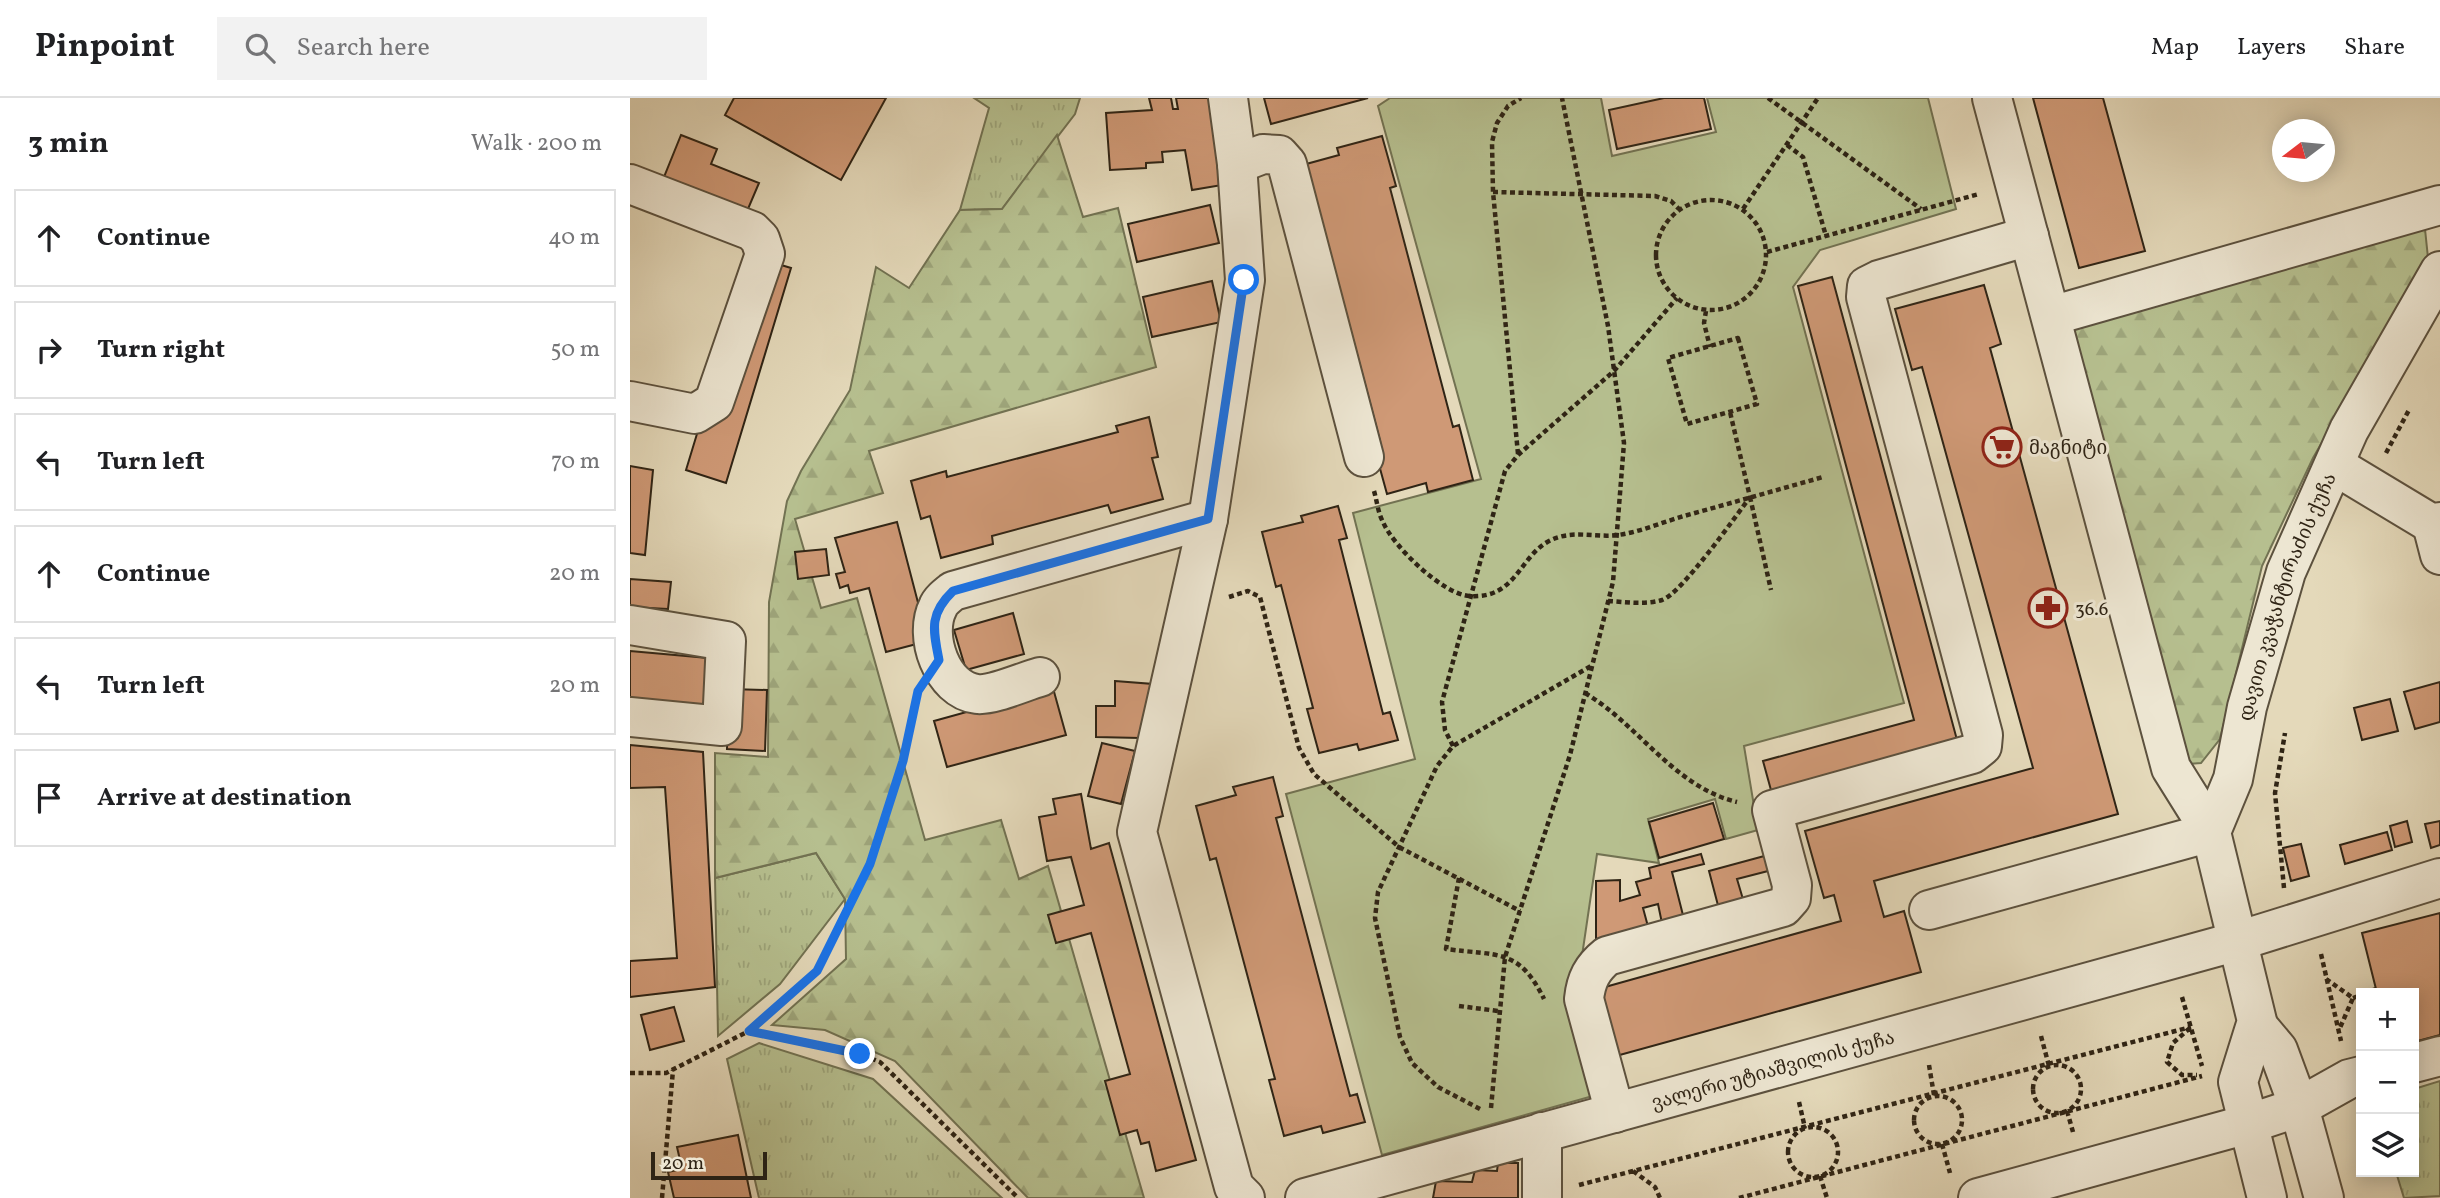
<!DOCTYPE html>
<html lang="en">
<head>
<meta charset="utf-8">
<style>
	body { margin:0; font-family:Vollkorn,"Noto Serif Georgian",serif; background:#f2f2f2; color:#202124 }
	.controls { position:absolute; right:21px; bottom:21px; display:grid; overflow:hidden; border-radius:0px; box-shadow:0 4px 18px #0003 }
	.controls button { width:63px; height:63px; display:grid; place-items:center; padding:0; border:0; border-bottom:2px solid #e0e0e0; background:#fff; color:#202124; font:35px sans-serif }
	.compass { position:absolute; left:1642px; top:21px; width:63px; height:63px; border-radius:50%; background:#fff; box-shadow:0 4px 18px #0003; rotate:254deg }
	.scale { position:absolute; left:21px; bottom:18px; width:116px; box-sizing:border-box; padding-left:7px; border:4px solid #2f2415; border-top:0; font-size:19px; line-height:24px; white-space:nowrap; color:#2f2415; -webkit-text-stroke:5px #ede6d2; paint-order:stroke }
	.stop { position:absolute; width:21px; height:21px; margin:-16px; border:5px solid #1a73e8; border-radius:50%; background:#fff }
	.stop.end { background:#1a73e8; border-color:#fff; box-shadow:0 2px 7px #0008 }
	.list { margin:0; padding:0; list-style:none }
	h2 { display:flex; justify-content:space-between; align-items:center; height:91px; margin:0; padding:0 28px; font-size:30px }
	h2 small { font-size:23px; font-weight:400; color:#757577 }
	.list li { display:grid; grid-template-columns:46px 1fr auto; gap:21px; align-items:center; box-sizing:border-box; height:98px; margin:0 14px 14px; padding:0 14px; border:2px solid #e0e0e0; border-radius:0px }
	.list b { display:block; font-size:26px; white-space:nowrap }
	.list em { font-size:23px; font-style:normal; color:#757577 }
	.icon { flex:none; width:38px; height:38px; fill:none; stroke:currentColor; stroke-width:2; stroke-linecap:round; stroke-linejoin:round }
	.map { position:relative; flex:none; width:1810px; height:1100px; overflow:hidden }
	header { display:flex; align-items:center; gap:42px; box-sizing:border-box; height:98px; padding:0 35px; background:#fff; border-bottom:2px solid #e0e0e0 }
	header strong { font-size:33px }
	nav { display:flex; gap:38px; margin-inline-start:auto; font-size:24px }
	.search { width:490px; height:63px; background:#f2f2f2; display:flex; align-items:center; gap:18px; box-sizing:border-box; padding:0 24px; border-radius:0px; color:#757577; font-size:26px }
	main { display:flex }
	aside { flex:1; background:#fff }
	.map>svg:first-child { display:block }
	.grass { fill:url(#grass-tufts); stroke:#727252; stroke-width:2 }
	.forest { fill:url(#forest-firs); stroke:#727252; stroke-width:2 }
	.green { fill:#b6bf8f; stroke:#727252; stroke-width:2 }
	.building { fill:#cf9976; stroke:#2f2415; stroke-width:2 }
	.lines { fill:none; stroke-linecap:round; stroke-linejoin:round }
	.minor-casing { stroke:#5c513e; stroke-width:42 }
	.path { stroke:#2f2415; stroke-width:4.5; stroke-dasharray:5 3.5; stroke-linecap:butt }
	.minor { stroke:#ede6d2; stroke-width:38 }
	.route { stroke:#1a73e8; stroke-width:9 }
	.labels { text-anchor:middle; stroke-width:6; stroke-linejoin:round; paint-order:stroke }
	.poi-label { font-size:19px; fill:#2f2415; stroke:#ede6d2; text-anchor:start }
	.street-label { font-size:19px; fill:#2f2415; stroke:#ede6d2 }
</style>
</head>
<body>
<header>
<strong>Pinpoint</strong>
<div class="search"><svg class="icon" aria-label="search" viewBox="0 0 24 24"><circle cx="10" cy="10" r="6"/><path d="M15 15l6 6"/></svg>Search here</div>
<nav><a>Map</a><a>Layers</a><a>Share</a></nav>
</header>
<main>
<aside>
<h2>3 min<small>Walk · 200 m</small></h2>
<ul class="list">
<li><svg class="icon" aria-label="ahead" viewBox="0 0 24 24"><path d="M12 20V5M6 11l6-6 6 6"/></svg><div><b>Continue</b></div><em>40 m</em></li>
<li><svg class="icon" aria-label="right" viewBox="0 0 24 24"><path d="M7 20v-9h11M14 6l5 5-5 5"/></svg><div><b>Turn right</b></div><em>50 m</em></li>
<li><svg class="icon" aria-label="left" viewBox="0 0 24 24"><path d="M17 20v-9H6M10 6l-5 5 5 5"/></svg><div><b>Turn left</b></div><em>70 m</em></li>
<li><svg class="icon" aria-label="ahead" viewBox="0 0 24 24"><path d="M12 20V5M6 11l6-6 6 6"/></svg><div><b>Continue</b></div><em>20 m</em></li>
<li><svg class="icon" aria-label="left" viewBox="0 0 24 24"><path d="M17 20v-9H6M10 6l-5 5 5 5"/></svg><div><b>Turn left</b></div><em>20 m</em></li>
<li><svg class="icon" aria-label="arrive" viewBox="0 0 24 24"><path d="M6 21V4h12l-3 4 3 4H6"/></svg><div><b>Arrive at destination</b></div></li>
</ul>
</aside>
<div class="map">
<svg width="1810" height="1100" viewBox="0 0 1810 1100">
	<defs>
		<pattern id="grass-tufts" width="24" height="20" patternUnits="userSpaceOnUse" patternTransform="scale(1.75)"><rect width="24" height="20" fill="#b6bf8f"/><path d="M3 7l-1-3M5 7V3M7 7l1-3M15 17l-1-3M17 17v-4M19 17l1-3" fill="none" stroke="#9da47a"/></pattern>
		<pattern id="forest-firs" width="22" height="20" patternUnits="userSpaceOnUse" patternTransform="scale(1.75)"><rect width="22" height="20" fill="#b6bf8f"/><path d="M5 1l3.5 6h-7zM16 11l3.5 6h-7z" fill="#9da47a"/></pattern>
	</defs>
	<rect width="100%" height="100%" fill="#e4d9ba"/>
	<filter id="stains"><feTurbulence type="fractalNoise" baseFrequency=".00286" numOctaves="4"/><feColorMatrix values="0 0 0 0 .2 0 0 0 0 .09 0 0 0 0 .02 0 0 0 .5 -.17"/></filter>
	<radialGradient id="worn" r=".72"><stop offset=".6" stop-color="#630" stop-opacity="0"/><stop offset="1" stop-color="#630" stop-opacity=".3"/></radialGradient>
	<!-- grass -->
	<path class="grass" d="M344 0H450L445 16 372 111 330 112 359 10Z
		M186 755 215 801 150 886 88 938 85 780Z
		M129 945 243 981 372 1100H129L97 961Z
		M1810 983V1098L1774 1100 1766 1074H1784V991Z"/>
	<!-- forest -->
	<path class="forest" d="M427 37 453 119 488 110 526 269 239 353 253 395 165 421 191 510 227 500 295 742 371 722 389 781 418 768 514 1100H398L265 963 195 932 142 927 216 861 215 801 186 755 85 780V655L138 659 139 504 157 403 171 373 220 292 246 169 279 190 330 112 372 111Z
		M1784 128 1795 131 1798 160 1683 360 1632 468 1590 641 1571 665 1558 666 1437 235 1450 222Z"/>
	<!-- green -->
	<path class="green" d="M760 0H971L982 58 1086 34 1077 0H1298L1326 111 1190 152 1163 189 1274 605 1114 648 1128 732 1096 741 1085 701 1018 721 1029 765 967 756 948 885 970 996 752 1057 656 696 785 661 723 415 851 381 748 8Z"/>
	<!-- building -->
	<path class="building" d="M104 0H256L211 82 95 17Z
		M519 0H541L543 11H548L546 0H583L598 86 562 92 555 52 532 54 533 64 516 65V70L480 72 476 15 522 12Z
		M634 0H738L641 26Z
		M1034 0H1074L1081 31 987 51 979 12Z
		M1403 0H1473L1515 153 1449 170Z
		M51 37 87 51 81 66 129 85 115 118 32 84Z
		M752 38 766 88 760 90 823 329 829 327 843 382 798 394 796 385 757 396 743 345 750 343 691 120 669 68 709 57 707 50Z
		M580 107 589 145 507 164 498 126Z
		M121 158 161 170 96 385 56 372Z
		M1202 179 1330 653 1144 703 1133 663 1284 622 1168 188Z
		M582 183 591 224 522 239 513 199Z
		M1354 187 1371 246 1360 250 1488 716 1244 783 1254 819 1274 813 1291 874 986 958 968 891 1211 823 1204 797 1194 800 1175 733 1403 670 1292 269 1282 272 1265 211Z
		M519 319 528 359 522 360 533 401 481 415 478 407 362 438 363 446 311 460 300 418 291 421 281 383 316 373 317 379 488 334 486 328Z
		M0 368 23 372 15 457 0 455Z
		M708 408 717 440 709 442 753 616 760 614 768 642 729 652 727 646 689 655 677 611 683 610 651 487 646 489 632 434 673 424 671 418Z
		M267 424 298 543 256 554 239 490 220 495 218 487 210 490 206 476 215 474 205 440Z
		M196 451 199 477 168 481 165 454Z
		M0 481 41 484 38 511 0 509Z
		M383 515 394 556 336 572 324 532Z
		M0 553 89 561 84 615 0 607Z
		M485 583 523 586 510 640 466 639V608H485Z
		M1810 584V624L1785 631 1774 594Z
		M423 590 436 637 317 669 304 623Z
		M99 591 137 592 135 653 97 651Z
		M1760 601 1768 633 1732 642 1724 610Z
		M472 645 505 653 491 706 458 698Z
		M0 647 73 654 85 889 0 899V863L47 860 35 689 0 690Z
		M643 679 653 718 646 720 720 998 727 996 735 1024 693 1035 691 1028 654 1038 639 982 645 981 586 760 580 762 566 708 606 697 603 689Z
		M451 696 461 751 479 745 566 1062 526 1073 519 1044 511 1046 507 1032 490 1037 475 983 500 976 461 835 426 845 418 817 454 807 441 759 417 763 409 719 426 716 423 701Z
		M1083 705 1094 741 1029 760 1019 724Z
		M1777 723 1782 744 1765 749 1760 728Z
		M1810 723V747L1801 750 1795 726Z
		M1757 734 1762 752 1715 766 1710 747Z
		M1671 746 1679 778 1661 783 1653 750Z
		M1071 756 1074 766 1042 774 1055 825 1033 830 1028 806 1013 810 1020 836 966 844V783L990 782V803L1010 797 1006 784 1021 780 1019 770Z
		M1138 757 1142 772 1107 781 1115 808 1090 815 1079 773Z
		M1810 815V937L1784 944V895H1747L1732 835Z
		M44 909 54 943 20 952 11 917Z
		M108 1037 121 1100H44L38 1074 52 1071 47 1049Z
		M868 1065H888V1100H803L806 1083 842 1084 845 1072 867 1073Z"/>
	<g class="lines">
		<!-- minor casing -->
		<g class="minor-casing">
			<g id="minor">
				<path d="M598 0 607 66 615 182 578 421 507 734 604 1089 615 1100"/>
				<path d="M607 66 633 56 649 57 657 66 734 359"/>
				<path d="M0 86 122 133 130 141 135 156 84 304 65 316 0 303"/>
				<path d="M1421 218 1810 107"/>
				<path d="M1704 367 1802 426 1810 424"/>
				<path d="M1802 426 1810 457"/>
				<path d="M0 527 96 543 92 628 0 619"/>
				<path d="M410 579C395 583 362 598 347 596 312 592 293 538 308 509 310 503 318 497 323 493L578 421"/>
				<path d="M1299 812 1581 734 1541 670 1362 0"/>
				<path d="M1627 927 1648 952 1669 1009 1694 1100"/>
				<path d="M1784 965 1810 958"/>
				<path d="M985 1015 954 901C956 882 962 870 977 858L1153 809 1161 800 1162 787 1142 712 1342 656 1352 648 1353 637 1236 199 1237 188 1249 182 1399 138"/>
				<path id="s1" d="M675 1100 1608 843 1810 780"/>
				<path d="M912 1100V1034"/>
				<path d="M1348 1100 1618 1026 1669 1009 1719 981 1731 978"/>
				<path id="s2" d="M1637 1100 1608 984 1627 923 1581 734 1603 681 1617 609 1656 474 1719 332 1810 173"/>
			</g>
		</g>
		<!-- path -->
		<path class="path" d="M1138 0 1291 111
			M1157 47 1173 59 1196 138
			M863 94 1025 98 1041 103 1049 111
			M1026 157a55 55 0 1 1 110 0a55 55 0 1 1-110 0Z
			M1113 111 1188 0
			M1137 154 1349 96
			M1076 213 1074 225 1080 249
			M1108 240 1127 306 1057 326 1038 260Z
			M1756 355 1780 310
			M888 356 863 94 862 44 867 25 878 8 891 0
			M744 393C747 403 748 415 753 424 763 448 813 497 840 498 886 501 889 459 919 443 942 431 964 440 988 437 1010 434 1033 424 1054 418 1101 405 1147 392 1193 379
			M1120 399 1141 492
			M599 499 618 493 630 499 669 650 684 676 769 749 890 813
			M978 503C996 504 1015 507 1032 502 1050 497 1106 418 1120 399L1100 314
			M955 595C1009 627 1044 689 1107 704
			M287 598 273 663 240 766 193 861 187 873 119 933 230 956 250 964 388 1100
			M823 648 815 632 812 604 875 373 888 357 984 273 1047 200
			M829 780 816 851C868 858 889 850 914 901
			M1654 790 1645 695 1655 635
			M1691 856 1711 943
			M1696 881 1723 900 1709 932
			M1735 895 1746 891
			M1552 899 1572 968
			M1723 900 1731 897
			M829 908 868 913
			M1560 930 1543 945 1537 964 1552 977H1567
			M1411 938 1419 968
			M1403 991a24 24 0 1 1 48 0a24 24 0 1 1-48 0Z
			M1299 967 1304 997
			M0 975H36L119 933
			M1284 1022a24 24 0 1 1 48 0a24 24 0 1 1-48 0Z
			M1169 1004 1175 1030
			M861 1010 875 859 940 657 983 484 994 345 978 228 932 0
			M850 1011 808 989 782 965 770 939 745 820 748 794 807 668 823 648 961 568
			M1437 1013 1443 1034
			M1158 1054a25 25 0 1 1 50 0a25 25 0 1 1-50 0Z
			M1312 1046 1320 1075
			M1003 1073 1025 1089 1030 1100
			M1190 1078 1197 1100
			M949 1087 1561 929
			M32 1100 43 972
			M1109 1100 1572 978"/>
		<!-- minor -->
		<use href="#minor" class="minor"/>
	</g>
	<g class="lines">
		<!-- route -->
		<path class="route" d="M230 956 119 933 187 873 193 861 240 766 273 663 288 593 309 562C303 531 299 516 323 493L578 421 614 182"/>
	</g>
	<!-- icons -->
	<defs>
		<g id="supermarket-ring" transform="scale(2.0125)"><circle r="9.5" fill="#ede6d2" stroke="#8f2418" stroke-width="1.5"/><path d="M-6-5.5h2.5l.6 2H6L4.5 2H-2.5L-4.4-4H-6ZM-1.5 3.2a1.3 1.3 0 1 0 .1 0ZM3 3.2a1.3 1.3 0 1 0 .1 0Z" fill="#8f2418"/></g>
		<g id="pharmacy-ring" transform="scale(2.0125)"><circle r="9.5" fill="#ede6d2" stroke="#8f2418" stroke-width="1.5"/><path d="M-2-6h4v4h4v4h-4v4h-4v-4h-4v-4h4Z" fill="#8f2418"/></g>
	</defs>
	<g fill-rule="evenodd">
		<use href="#supermarket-ring" x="1372" y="349"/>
		<use href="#pharmacy-ring" x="1418" y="510"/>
	</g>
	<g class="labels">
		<!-- poi labels -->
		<g class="poi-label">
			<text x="1399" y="356">მაგნიტი</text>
			<text x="1445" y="517">36.6</text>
		</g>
		<!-- street labels -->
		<g class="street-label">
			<text dy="7" stroke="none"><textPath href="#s2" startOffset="626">დავით კვაჭანტირაძის ქუჩა</textPath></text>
			<text dy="7" stroke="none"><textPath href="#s1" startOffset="485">ვალერი უტიაშვილის ქუჩა</textPath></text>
		</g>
	</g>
	<rect width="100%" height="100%" filter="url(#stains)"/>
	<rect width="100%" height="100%" fill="url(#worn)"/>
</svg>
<div class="controls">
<button>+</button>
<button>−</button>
<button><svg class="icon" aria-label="layers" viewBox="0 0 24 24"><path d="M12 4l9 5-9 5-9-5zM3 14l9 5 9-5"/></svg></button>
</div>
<svg class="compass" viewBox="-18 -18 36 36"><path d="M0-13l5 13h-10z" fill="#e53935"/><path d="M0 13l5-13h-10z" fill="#757577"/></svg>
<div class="scale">20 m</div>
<div class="stop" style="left:614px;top:182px"></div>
<div class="stop end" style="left:230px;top:956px"></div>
</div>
</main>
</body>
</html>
